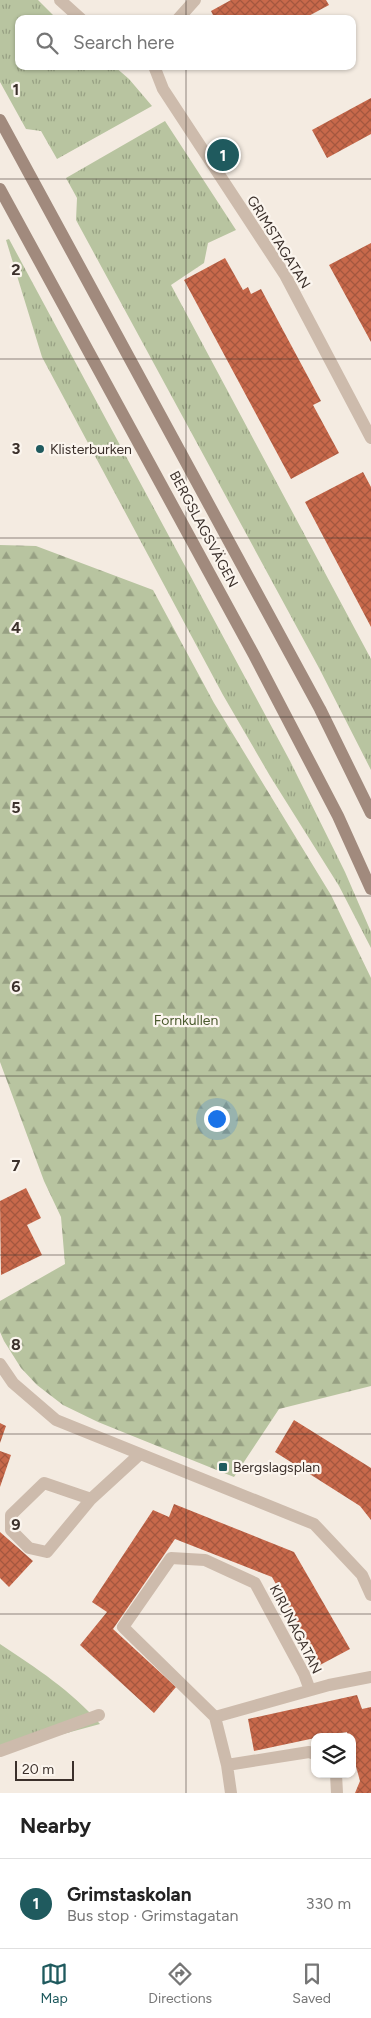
<!DOCTYPE html>
<html lang="en">
<head>
<meta charset="utf-8">
<style>
	body { margin:0; font-family:Figtree,sans-serif; background:#f6f6f6; color:#222 }
	.controls { position:absolute; right:15px; bottom:15px; display:grid; overflow:hidden; border-radius:10px; box-shadow:0 1px 4px #0004 }
	.controls button { width:45px; height:45px; display:grid; place-items:center; padding:0; border:0; border-bottom:1px solid #e0e0e0; background:#fff; color:#222; font:25px sans-serif }
	.scale { position:absolute; left:15px; bottom:12px; width:59px; box-sizing:border-box; padding-left:5px; border:2px solid #3b302b; border-top:0; font-size:14px; line-height:18px; white-space:nowrap; color:#3b302b; -webkit-text-stroke:4px #fbf5ee; paint-order:stroke }
	.you { position:absolute; left:216px; top:1118px; width:18px; height:18px; margin:-12px; border:4px solid #fff; border-radius:50%; background:#1a73e8; box-shadow:0 0 0 8px #1a73e833 }
	.badge { display:grid; place-items:center; width:32px; height:32px; border-radius:50%; background:#1f5a5e; color:#fff; font-size:16px; font-weight:700 }
	.pin { position:absolute; translate:-50% -50%; border:2px solid #fff; box-shadow:0 1px 5px #0006 }
	.list { margin:0; padding:0; list-style:none }
	h2 { display:flex; justify-content:space-between; align-items:center; height:65px; margin:0; padding:0 20px; font-size:21px }
	h2 small { font-size:16px; font-weight:400; color:#767676 }
	.list li { display:grid; grid-template-columns:32px 1fr auto; gap:15px; align-items:center; box-sizing:border-box; height:90px; padding:0 20px; border-top:1px solid #e0e0e0 }
	.list b { display:block; font-size:19px; white-space:nowrap }
	.list p { margin:0; font-size:16px; white-space:nowrap; color:#767676 }
	.list em { font-size:16px; font-style:normal; color:#767676 }
	.icon { flex:none; width:28px; height:28px; fill:none; stroke:currentColor; stroke-width:2; stroke-linecap:round; stroke-linejoin:round }
	.map { position:relative; flex:none; width:371px; height:1793px; overflow:hidden }
	.search { position:absolute; background:#fff; box-shadow:0 1px 4px #0004; left:15px; right:15px; top:15px; height:55px; display:flex; align-items:center; gap:12px; box-sizing:border-box; padding:0 18px; border-radius:10px; color:#767676; font-size:19px }
	.sheet { height:155px; background:#fff }
	nav { display:flex; justify-content:space-around; align-items:center; box-sizing:border-box; height:70px; border-top:1px solid #e0e0e0; background:#fff; font-size:14px; color:#767676 }
	nav a { display:grid; justify-items:center; gap:2px }
	nav .on { color:#1f5a5e }
	.map>svg:first-child { display:block }
	.grass { fill:url(#grass-tufts) }
	.forest { fill:url(#forest-firs) }
	.building { fill:url(#building-cross-hatch) }
	.lines { fill:none; stroke-linecap:round; stroke-linejoin:round }
	.street { stroke:#cdbbac; stroke-width:12 }
	.secondary { stroke:#a18a7d; stroke-width:12 }
	.grid { fill:none; stroke:#3b302b; stroke-width:1; stroke-opacity:0.55 }
	.poi-dot { fill:#1f5a5e; stroke:#fbf5ee; stroke-width:2 }
	.labels { text-anchor:middle; stroke-width:4.5; stroke-linejoin:round; paint-order:stroke }
	.street-label { font-size:14px; fill:#3b302b; stroke:#fbf5ee }
	.poi-label { font-size:14px; fill:#3b302b; stroke:#fbf5ee; text-anchor:start }
	.park-label { font-size:14px; fill:#4a5a2e; stroke:#fbf5ee }
	.grid-label { font-size:16px; text-anchor:middle; font-weight:bold; fill:#3b302b; stroke:#fbf5ee; stroke-width:4.5; stroke-linejoin:round; paint-order:stroke }
</style>
</head>
<body>
<div class="map">
<svg width="371" height="1793" viewBox="0 0 371 1793">
	<defs>
		<pattern id="grass-tufts" width="24" height="20" patternUnits="userSpaceOnUse" patternTransform="scale(1.25)"><rect width="24" height="20" fill="#b8c4a0"/><path d="M3 7l-1-3M5 7V3M7 7l1-3M15 17l-1-3M17 17v-4M19 17l1-3" fill="none" stroke="#97a083"/></pattern>
		<pattern id="forest-firs" width="22" height="20" patternUnits="userSpaceOnUse" patternTransform="scale(1.25)"><rect width="22" height="20" fill="#b8c4a0"/><path d="M5 1l3.5 6h-7zM16 11l3.5 6h-7z" fill="#97a083"/></pattern>
		<pattern id="building-cross-hatch" width="8" height="8" patternUnits="userSpaceOnUse" patternTransform="scale(1.25)"><rect width="8" height="8" fill="#c8694b"/><path d="M0 0l8 8M0 8l8-8" fill="none" stroke="#a4573f"/></pattern>
	</defs>
	<rect width="100%" height="100%" fill="#f4ebe1"/>
	<!-- grass -->
	<path class="grass" d="M0 0H38L57 19H19V66H114L129 79 152 106 57 159 41 131 26 129 0 82Z
		M165 121 236 230 208 243 204 263 171 285 371 659V770L319 668 76 220 77 198 66 178Z
		M9 239 290 761 345 872 371 932V948L339 886 270 776 223 695 42 357 6 240Z
		M0 1644C36 1668 72 1691 100 1724L41 1740 0 1756Z"/>
	<!-- forest -->
	<path class="forest" d="M0 545 36 546 153 590 214 703 331 895 371 978V1386L279 1409 234 1477 98 1422 63 1405 37 1385 21 1368 4 1341 0 1332V1301L65 1264 61 1217 44 1181 0 1062Z"/>
	<!-- building -->
	<path class="building" d="M231 0H326L329 5 303 19H215L211 11Z
		M371 98V134L327 158 312 130Z
		M371 243V342L329 265Z
		M225 258 243 290 248 287 251 294 261 289 321 401 313 405 339 453 291 479 184 280Z
		M363 472 371 487V627L305 502Z
		M26 1188 41 1218 27 1225 42 1255 1 1275 0 1201Z
		M294 1420 371 1468V1520L360 1506 275 1452Z
		M0 1423 6 1426 0 1443Z
		M0 1451 11 1455 0 1487Z
		M174 1504 294 1552 350 1649 320 1665 272 1577 175 1539 113 1629 176 1687 154 1713 80 1645 107 1612 92 1602 153 1510 169 1517Z
		M0 1532 33 1561 9 1587 0 1578Z
		M357 1695 362 1709 371 1707V1793H355L360 1781 352 1752V1737H348L347 1732 315 1737V1738L254 1751 248 1719Z"/>
	<g class="lines">
		<!-- street -->
		<path class="street" d="M60 0 81 19
			M178 19 195 0
			M154 66 163 89 285 275 371 438
			M0 1364 13 1383 56 1420 314 1524 362 1575 371 1595
			M91 1499 44 1483 11 1515V1530L29 1548 47 1552 91 1499 140 1454
			M215 1717 123 1627 171 1558 205 1560 255 1583 304 1674 310 1690
			M0 1751 99 1715
			M227 1765 309 1752 315 1754
			M336 1774 337 1793
			M231 1793 227 1765 215 1717 329 1685 371 1677"/>
		<!-- secondary -->
		<path class="secondary" d="M0 120 320 709 371 813
			M0 189 254 655 338 816 371 889"/>
	</g>
	<!-- grid -->
	<path class="grid" d="M186 0V19M186 66V1793M0 179H371M0 359H371M0 538H371M0 717H371M0 896H371M0 1076H371M0 1255H371M0 1434H371M0 1614H371"/>
	<!-- markers -->
	<g class="poi-dot">
		<circle cx="40" cy="449" r="5"/>
		<rect x="218" y="1462" width="10" height="10" rx="2.5"/>
	</g>
	<g class="labels">
		<!-- street labels -->
		<g class="street-label">
			<text transform="translate(279 242) rotate(58)" y="5">GRIMSTAGATAN</text>
			<text transform="translate(204 529) rotate(62)" y="5">BERGSLAGSVÄGEN</text>
			<text transform="translate(296 1629) rotate(63)" y="5">KIRUNAGATAN</text>
		</g>
		<!-- poi labels -->
		<g class="poi-label">
			<text x="50" y="454">Klisterburken</text>
			<text x="233" y="1472">Bergslagsplan</text>
		</g>
		<!-- park labels -->
		<g class="park-label">
			<text x="186" y="1025">Fornkullen</text>
		</g>
	</g>
	<g class="grid-label">
		<text x="16" y="95">1</text>
		<text x="16" y="275">2</text>
		<text x="16" y="454">3</text>
		<text x="16" y="633">4</text>
		<text x="16" y="813">5</text>
		<text x="16" y="992">6</text>
		<text x="16" y="1171">7</text>
		<text x="16" y="1350">8</text>
		<text x="16" y="1530">9</text>
	</g>
</svg>
<div class="controls">
<button><svg class="icon" aria-label="layers" viewBox="0 0 24 24"><path d="M12 4l9 5-9 5-9-5zM3 14l9 5 9-5"/></svg></button>
</div>
<div class="scale">20 m</div>
<div class="you"></div>
<div class="pin badge" style="left:223px;top:155px">1</div>
<div class="search"><svg class="icon" aria-label="search" viewBox="0 0 24 24"><circle cx="10" cy="10" r="6"/><path d="M15 15l6 6"/></svg>Search here</div>
</div>
<section class="sheet">
<h2>Nearby<small></small></h2>
<ul class="list">
<li><span class="badge">1</span><div><b>Grimstaskolan</b><p>Bus stop · Grimstagatan</p></div><em>330 m</em></li>
</ul>
</section>
<nav>
<a class="on"><svg class="icon" aria-label="map" viewBox="0 0 24 24"><path d="M3 6l6-2 6 2 6-2v14l-6 2-6-2-6 2zM9 4v14M15 6v14"/></svg>Map</a>
<a><svg class="icon" aria-label="directions" viewBox="0 0 24 24"><path d="M12 3l9 9-9 9-9-9zM9 14v-3h6M13 9l2 2-2 2"/></svg>Directions</a>
<a><svg class="icon" aria-label="saved" viewBox="0 0 24 24"><path d="M7 4h10v16l-5-4-5 4z"/></svg>Saved</a>
</nav>
</body>
</html>
